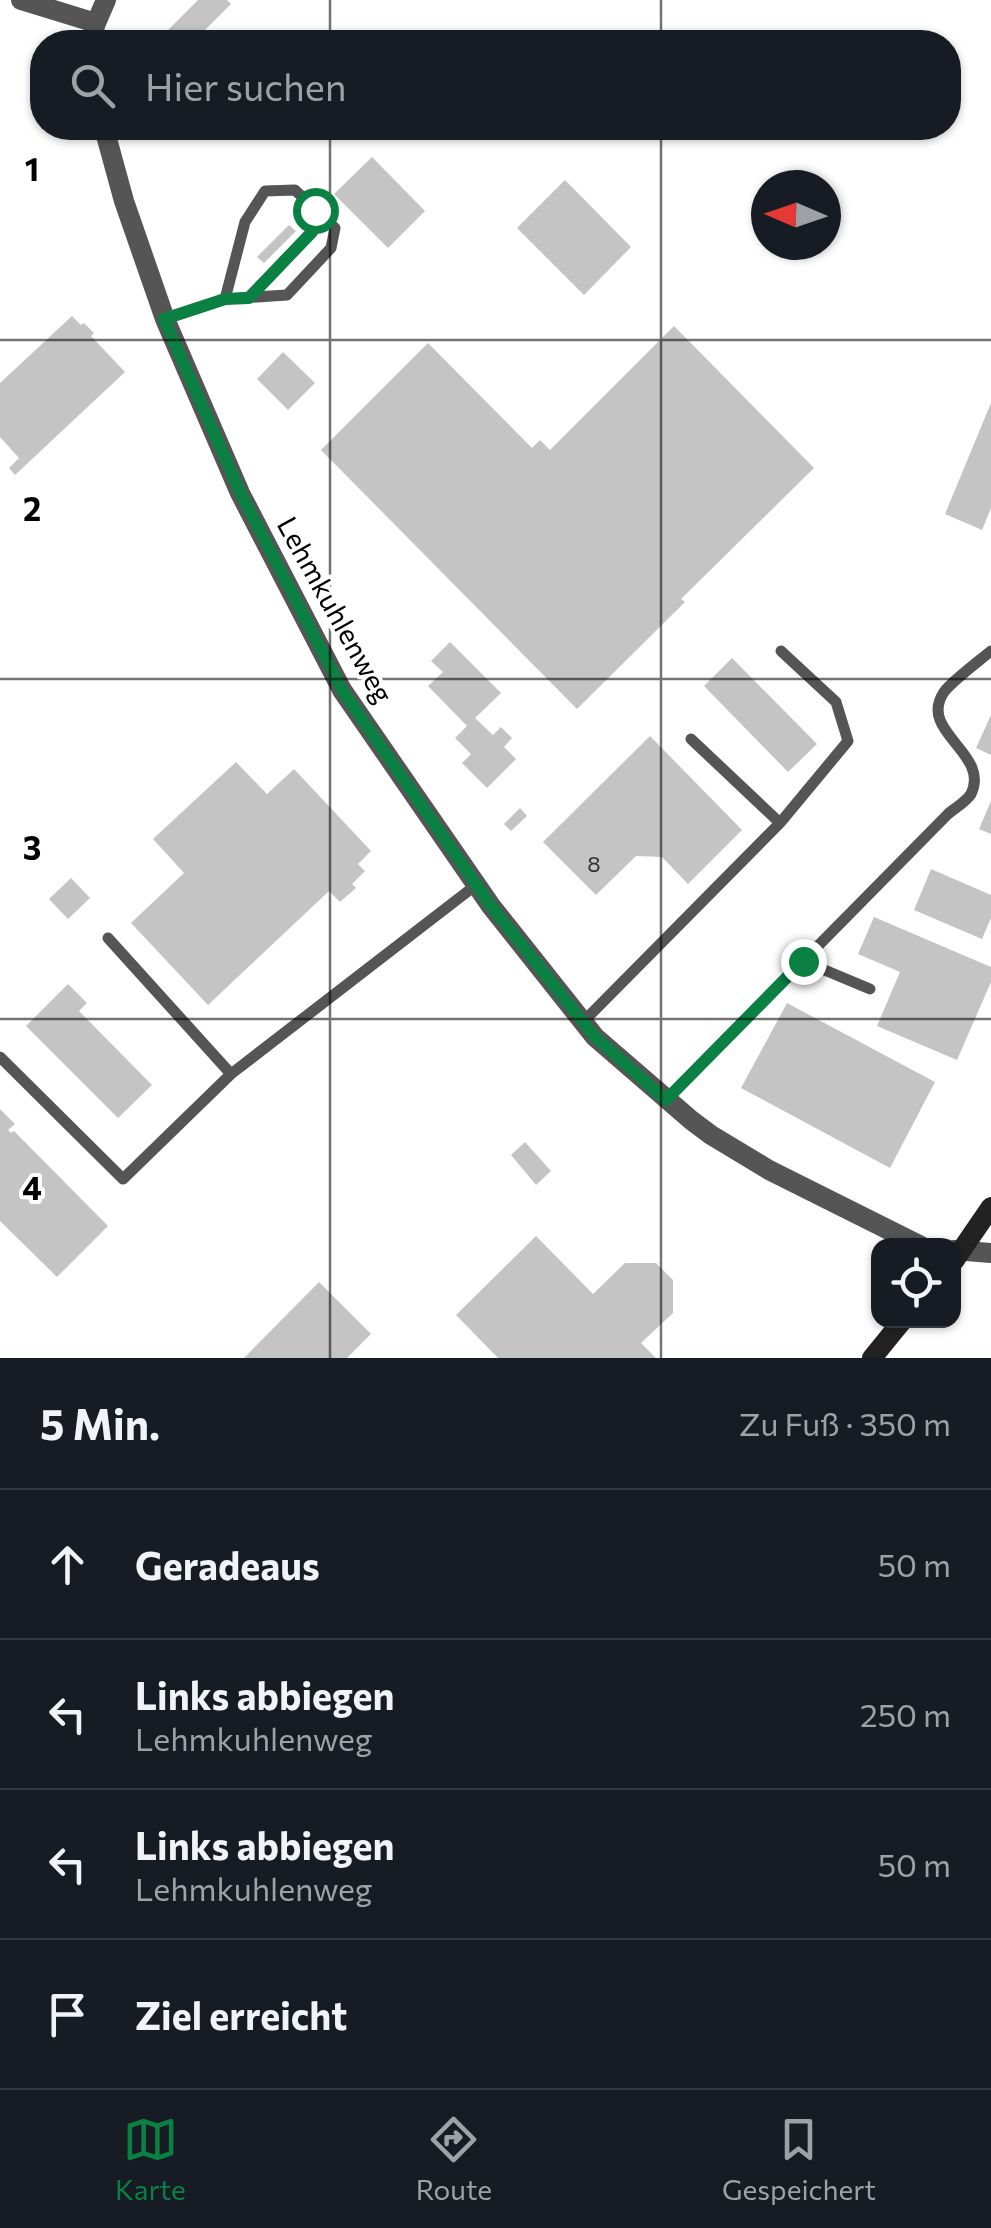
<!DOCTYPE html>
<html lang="de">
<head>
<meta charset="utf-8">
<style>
	body { margin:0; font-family:Commissioner,sans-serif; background:#20242c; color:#f1f3f6 }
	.controls { position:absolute; right:30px; bottom:30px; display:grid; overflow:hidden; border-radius:20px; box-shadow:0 2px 8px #0004 }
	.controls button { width:90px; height:90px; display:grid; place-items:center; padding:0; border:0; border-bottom:2px solid #363941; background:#171b24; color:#f1f3f6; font:50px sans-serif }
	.compass { position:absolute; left:751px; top:170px; width:90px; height:90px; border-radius:50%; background:#171b24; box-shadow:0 2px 8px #0004; rotate:272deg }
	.stop { position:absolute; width:30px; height:30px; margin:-22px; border:8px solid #0b8043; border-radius:50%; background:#fff }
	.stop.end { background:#0b8043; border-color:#fff; box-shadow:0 2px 10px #0008 }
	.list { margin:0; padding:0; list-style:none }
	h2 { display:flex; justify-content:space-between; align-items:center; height:130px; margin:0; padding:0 40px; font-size:42px }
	h2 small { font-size:32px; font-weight:400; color:#9ea1a6 }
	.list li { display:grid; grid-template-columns:65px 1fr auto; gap:30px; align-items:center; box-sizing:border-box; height:150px; padding:0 40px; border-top:2px solid #363941 }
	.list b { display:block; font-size:38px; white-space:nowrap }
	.list p { margin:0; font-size:32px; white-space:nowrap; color:#9ea1a6 }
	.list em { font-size:32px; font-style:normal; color:#9ea1a6 }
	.icon { flex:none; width:55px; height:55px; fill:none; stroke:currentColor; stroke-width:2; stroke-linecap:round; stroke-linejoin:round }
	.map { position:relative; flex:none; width:991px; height:1358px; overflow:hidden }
	.search { position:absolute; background:#171b24; box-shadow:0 2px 8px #0004; left:30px; right:30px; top:30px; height:110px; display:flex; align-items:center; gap:25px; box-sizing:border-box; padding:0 35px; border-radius:40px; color:#9ea1a6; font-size:38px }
	.sheet { height:730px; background:#171b24 }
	nav { display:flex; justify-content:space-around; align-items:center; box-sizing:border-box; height:140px; border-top:2px solid #363941; background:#171b24; font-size:28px; color:#9ea1a6 }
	nav a { display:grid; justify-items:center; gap:5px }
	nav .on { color:#0b8043 }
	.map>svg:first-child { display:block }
	.building { fill:#c4c4c4 }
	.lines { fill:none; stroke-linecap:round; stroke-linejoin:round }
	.service { stroke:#555; stroke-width:11 }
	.minor { stroke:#555; stroke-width:20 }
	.secondary { stroke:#222; stroke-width:20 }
	.route { stroke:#0b8043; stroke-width:12 }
	.grid { fill:none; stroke:#000; stroke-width:2.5; stroke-opacity:0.55 }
	.labels { text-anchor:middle; stroke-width:8; stroke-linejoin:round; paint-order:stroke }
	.number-label { font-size:22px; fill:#313131 }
	.street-label { font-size:28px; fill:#000; stroke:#fff }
	.grid-label { font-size:32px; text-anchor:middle; font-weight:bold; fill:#000; stroke:#fff; stroke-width:8; stroke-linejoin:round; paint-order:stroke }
</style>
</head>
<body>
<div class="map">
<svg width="991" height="1358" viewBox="0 0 991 1358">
	<rect width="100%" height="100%" fill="#fff"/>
	<!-- building -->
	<path class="building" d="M198 0H227L231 4 193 42H156Z
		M372 157 425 211 388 248 334 194Z
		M565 180 631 247 584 295 517 228Z
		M289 225 296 231 264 263 257 257Z
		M72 316 81 325 84 323 94 333 91 336 125 372 15 475 9 468 19 458 0 437V383Z
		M674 326 814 468 681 599 685 602 577 709 321 450 428 343 532 448 540 440 550 450Z
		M283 352 315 383 288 410 257 379Z
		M991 403V508L982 530 945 514Z
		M450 642 501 693 475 718 493 735 501 727 512 738 504 747 516 759 487 788 462 763 471 754 455 738 467 726 428 686 443 672 431 661Z
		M732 658 817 744 788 772 704 686Z
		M991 715V755L976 748Z
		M650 736 742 830 688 884 662 857 636 856 596 895 543 842Z
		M236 762 267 794 294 769 371 851 358 864 365 871 352 884 356 888 340 902 329 891 208 1005 131 923 184 873 153 839Z
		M991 801V834L979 829Z
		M520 808 527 816 511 831 504 824Z
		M931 869 991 895V918L982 939 914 910Z
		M71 878 90 898 68 919 49 899Z
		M874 917 991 967V982L957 1060 877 1026 900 972 858 954Z
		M68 984 87 1003 79 1011 152 1085 118 1118 26 1026Z
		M787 1003 935 1082 890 1168 741 1088Z
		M0 1109 15 1124 8 1130 11 1133 14 1131 108 1226 57 1277 0 1221Z
		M525 1142 551 1171 536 1185 511 1155Z
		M536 1236 593 1294 625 1263H656L673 1280V1313L641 1343 656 1358H498L456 1315Z
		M319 1282 371 1334 347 1358H244Z"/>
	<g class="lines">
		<!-- service -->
		<path class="service" d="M249 297 312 232 315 210
			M165 319 225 299 287 295 331 248 335 228 295 190 265 191 245 222 225 299
			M691 739 780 823
			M803 961 870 989
			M583 1022 780 823 848 741 836 702 781 651
			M0 1057 123 1179 231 1074 108 938
			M231 1074 476 885
			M666 1100 948 814C955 808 966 802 971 794 991 753 917 732 944 692 952 681 979 661 991 651"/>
		<!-- minor -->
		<path class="minor" d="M21 0 96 23
			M90 42 96 23 106 0
			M104 128 124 201 165 319 240 493 342 690 491 906 595 1037 691 1120 711 1135 769 1170 921 1246
			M954 1250 991 1253"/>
		<!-- secondary -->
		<path class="secondary" d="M954 1261 991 1207
			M872 1358 903 1320"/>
	</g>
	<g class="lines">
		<!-- route -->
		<path class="route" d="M315 210 312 232 249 298 225 299 164 319 240 492 342 690 491 906 594 1036 666 1100 803 961"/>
	</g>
	<!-- grid -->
	<path class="grid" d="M330 0V42M661 0V42M330 128V1358M661 128V1358M0 340H991M0 679H991M0 1019H991"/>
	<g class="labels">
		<!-- number labels -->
		<g class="number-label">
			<text x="594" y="872">8</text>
		</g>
		<!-- street labels -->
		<g class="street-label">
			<text transform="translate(335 610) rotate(61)" y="10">Lehmkuhlenweg</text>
		</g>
	</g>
	<g class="grid-label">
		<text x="32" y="181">1</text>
		<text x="32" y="521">2</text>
		<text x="32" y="860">3</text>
		<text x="32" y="1200">4</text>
	</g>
</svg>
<div class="controls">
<button><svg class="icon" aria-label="locate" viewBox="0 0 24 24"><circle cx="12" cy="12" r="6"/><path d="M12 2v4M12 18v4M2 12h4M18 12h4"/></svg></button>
</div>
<svg class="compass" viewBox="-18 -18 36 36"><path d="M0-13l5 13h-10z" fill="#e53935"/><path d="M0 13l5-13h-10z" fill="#9ea1a6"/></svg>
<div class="stop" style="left:315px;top:210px"></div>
<div class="stop end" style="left:803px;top:961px"></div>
<div class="search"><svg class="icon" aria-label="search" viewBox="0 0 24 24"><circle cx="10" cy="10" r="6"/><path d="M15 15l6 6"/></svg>Hier suchen</div>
</div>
<section class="sheet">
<h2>5 Min.<small>Zu Fuß · 350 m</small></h2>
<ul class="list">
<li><svg class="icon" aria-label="ahead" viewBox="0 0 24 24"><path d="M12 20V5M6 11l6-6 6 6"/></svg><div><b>Geradeaus</b></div><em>50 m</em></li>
<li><svg class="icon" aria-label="left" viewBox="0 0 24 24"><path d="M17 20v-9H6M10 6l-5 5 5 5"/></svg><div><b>Links abbiegen</b><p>Lehmkuhlenweg</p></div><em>250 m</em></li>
<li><svg class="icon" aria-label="left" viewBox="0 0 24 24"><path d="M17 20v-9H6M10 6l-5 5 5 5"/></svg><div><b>Links abbiegen</b><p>Lehmkuhlenweg</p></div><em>50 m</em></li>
<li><svg class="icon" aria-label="arrive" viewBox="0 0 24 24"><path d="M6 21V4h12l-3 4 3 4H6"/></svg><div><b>Ziel erreicht</b></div></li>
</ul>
</section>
<nav>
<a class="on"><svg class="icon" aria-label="map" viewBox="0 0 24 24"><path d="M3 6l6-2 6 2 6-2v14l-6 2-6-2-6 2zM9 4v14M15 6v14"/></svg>Karte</a>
<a><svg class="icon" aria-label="directions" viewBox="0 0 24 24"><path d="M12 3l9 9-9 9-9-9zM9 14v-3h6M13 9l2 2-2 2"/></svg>Route</a>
<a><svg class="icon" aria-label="saved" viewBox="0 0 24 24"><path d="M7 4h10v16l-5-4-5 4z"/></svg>Gespeichert</a>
</nav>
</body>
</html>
